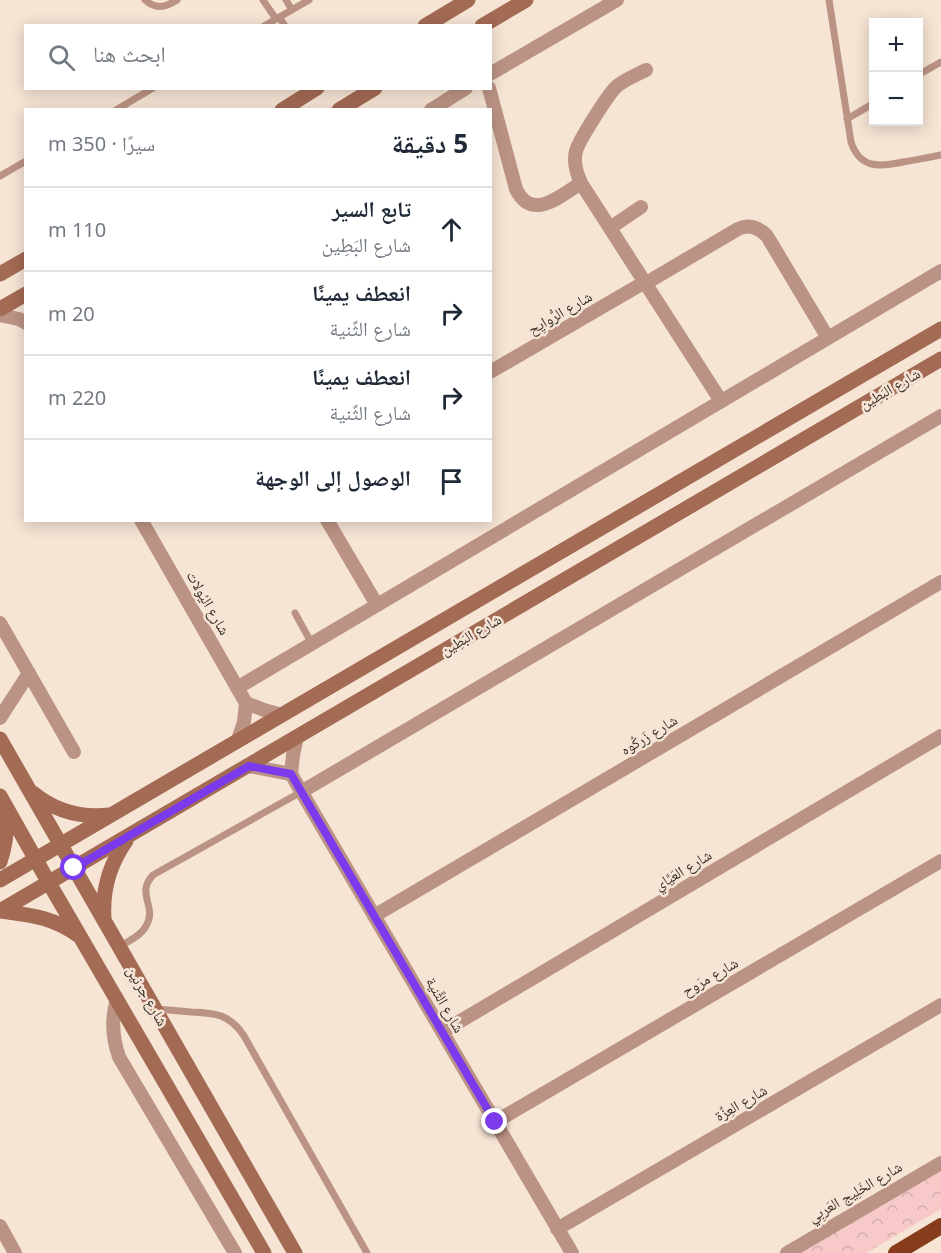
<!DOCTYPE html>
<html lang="ar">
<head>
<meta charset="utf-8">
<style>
	body { margin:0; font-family:"Noto Sans","Noto Naskh Arabic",sans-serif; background:#f2f2f3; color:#1f2937; direction:rtl }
	.controls { position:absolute; right:18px; top:18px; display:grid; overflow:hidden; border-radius:0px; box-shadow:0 3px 15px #0003 }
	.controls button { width:54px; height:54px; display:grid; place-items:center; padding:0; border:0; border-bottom:2px solid #e0e1e3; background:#fff; color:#1f2937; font:30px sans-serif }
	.stop { position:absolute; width:18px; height:18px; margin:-14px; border:4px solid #7c3aed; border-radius:50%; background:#fff }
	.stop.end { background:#7c3aed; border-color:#fff; box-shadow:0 2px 6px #0008 }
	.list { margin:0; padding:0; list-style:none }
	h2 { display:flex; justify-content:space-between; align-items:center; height:78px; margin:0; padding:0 24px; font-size:26px }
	h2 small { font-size:20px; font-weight:400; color:#747a83 }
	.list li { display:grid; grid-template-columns:39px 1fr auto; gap:18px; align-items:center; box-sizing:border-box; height:84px; padding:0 24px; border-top:2px solid #e0e1e3 }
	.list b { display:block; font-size:22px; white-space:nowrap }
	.list p { margin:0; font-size:20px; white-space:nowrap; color:#747a83 }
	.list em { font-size:20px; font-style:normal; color:#747a83 }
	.icon { flex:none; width:33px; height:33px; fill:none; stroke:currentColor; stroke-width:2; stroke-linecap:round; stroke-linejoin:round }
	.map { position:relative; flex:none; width:941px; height:1253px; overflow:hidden; direction:ltr }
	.search { position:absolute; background:#fff; box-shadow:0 3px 15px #0003; left:24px; top:24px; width:468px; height:66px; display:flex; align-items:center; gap:15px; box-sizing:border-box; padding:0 21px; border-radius:0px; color:#747a83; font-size:22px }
	.panel { position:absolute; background:#fff; box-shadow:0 3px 15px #0003; left:24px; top:108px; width:468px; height:414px; border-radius:0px; direction:rtl }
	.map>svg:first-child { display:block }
	.forest { fill:url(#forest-crowns) }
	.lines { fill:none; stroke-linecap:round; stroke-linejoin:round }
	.service { stroke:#bb9384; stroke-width:7 }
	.minor { stroke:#bb9384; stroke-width:14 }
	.secondary { stroke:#a36a54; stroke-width:15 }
	.trunk { stroke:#873d1c; stroke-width:16 }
	.route { stroke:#7c3aed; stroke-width:8 }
	.labels { text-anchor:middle; stroke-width:5; stroke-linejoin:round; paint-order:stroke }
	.street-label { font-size:15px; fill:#362f29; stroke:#f6e4d4 }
</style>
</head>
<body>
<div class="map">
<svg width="941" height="1253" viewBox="0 0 941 1253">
	<defs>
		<pattern id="forest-crowns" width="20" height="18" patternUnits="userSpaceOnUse" patternTransform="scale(1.5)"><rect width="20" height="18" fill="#f7c9c9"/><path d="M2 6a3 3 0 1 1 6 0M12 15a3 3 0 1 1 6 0" fill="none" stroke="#d4adad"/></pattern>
	</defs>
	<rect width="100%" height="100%" fill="#f6e4d4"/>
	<!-- forest -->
	<path class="forest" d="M941 1164V1209L866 1253H791Z"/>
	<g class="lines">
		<!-- service -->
		<path class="service" d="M145 0C156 10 166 7 177 0
			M263 0 276 19
			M286 0 292 10
			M829 0 851 142C860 169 879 167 903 162 915 160 928 158 941 155
			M279 17 285 26
			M264 26 309 0
			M918 75 941 62
			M116 110 153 88
			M847 119 874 103
			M0 176 26 161
			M295 613 312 644
			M119 947C128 941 141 936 146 926 158 907 135 894 153 875L301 792
			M157 1009C168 1010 180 1011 191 1012 215 1013 230 1014 244 1036L367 1253"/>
		<!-- minor -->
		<path class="minor" d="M646 70C636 75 626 79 617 86 609 93 579 140 576 151 573 162 576 172 581 183L721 401
			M490 74 617 0
			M489 88 516 189C532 222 560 196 581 183
			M431 110 466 88
			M610 228 641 207
			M653 279 738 229C749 224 758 227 767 236L828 338
			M0 315 19 319 26 323
			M490 372 645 282
			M141 520 246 703 244 722 238 740
			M327 520 377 605
			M0 623 74 752
			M237 688 941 271
			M246 703 264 710 282 715
			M0 718 29 673
			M297 737 293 755 291 774 572 1253
			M249 766 291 774
			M301 792 941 416
			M374 916 941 582
			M117 999C111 1019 112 1037 119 1057L235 1253
			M442 1032 941 736
			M495 1122 941 861
			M0 1226 15 1253
			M557 1229 941 1005
			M787 1253 941 1163"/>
		<!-- secondary -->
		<path class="secondary" d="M425 26 468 0
			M482 26 526 0
			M282 110 317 88
			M339 110 375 88
			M0 274 26 259
			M0 309 26 294
			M0 739 295 1253
			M33 793C55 811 81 818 109 815
			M0 796 49 883 264 1253
			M0 862C6 844 8 828 6 809
			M0 880 941 329
			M0 911 941 359
			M0 911C31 915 53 917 79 936
			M104 919C102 890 109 865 126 841"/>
		<!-- trunk -->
		<path class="trunk" d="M896 1253 941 1226"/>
	</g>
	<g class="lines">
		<!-- route -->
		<path class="route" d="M74 868 249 766 291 774 495 1122"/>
	</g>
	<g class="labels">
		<!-- street labels -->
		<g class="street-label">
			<text transform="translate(560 313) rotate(-30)" y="5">شارع الرُّوايِح</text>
			<text transform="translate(890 389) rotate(-30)" y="5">شارع البَطِين</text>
			<text transform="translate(208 603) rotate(60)" y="5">شارع اليُولات</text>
			<text transform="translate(471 635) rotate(-30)" y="5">شارع البَطِين</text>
			<text transform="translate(649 735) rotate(-31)" y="5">شارع زَركُوه</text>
			<text transform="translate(683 870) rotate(-31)" y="5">شارع العَيَّاي</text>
			<text transform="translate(710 977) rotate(-30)" y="5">شارع مرَوح</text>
			<text transform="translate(147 996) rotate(60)" y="5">شارع جرنين</text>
			<text transform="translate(445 1005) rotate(60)" y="5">شارع الثَّنية</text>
			<text transform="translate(741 1103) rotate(-30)" y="5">شارع العِزَّة</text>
			<text transform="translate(855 1192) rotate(-30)" y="5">شارع الخَلِيج العَربِي</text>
		</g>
	</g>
</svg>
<div class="controls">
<button>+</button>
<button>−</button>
</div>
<div class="stop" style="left:74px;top:868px"></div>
<div class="stop end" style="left:495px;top:1122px"></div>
<div class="search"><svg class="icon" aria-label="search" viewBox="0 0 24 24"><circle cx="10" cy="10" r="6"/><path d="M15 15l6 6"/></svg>ابحث هنا</div>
<section class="panel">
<h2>5 دقيقة<small>سيرًا · 350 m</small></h2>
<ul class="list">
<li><svg class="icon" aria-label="ahead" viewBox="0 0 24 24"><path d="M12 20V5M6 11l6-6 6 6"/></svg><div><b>تابع السير</b><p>شارع البَطِين</p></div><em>110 m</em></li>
<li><svg class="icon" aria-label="right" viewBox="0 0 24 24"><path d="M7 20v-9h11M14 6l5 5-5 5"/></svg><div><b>انعطف يمينًا</b><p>شارع الثَّنية</p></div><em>20 m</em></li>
<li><svg class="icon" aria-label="right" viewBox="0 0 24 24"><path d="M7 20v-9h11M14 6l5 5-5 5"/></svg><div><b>انعطف يمينًا</b><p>شارع الثَّنية</p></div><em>220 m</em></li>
<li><svg class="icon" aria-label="arrive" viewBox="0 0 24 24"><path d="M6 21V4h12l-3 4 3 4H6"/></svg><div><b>الوصول إلى الوجهة</b></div></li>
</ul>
</section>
</div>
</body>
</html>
